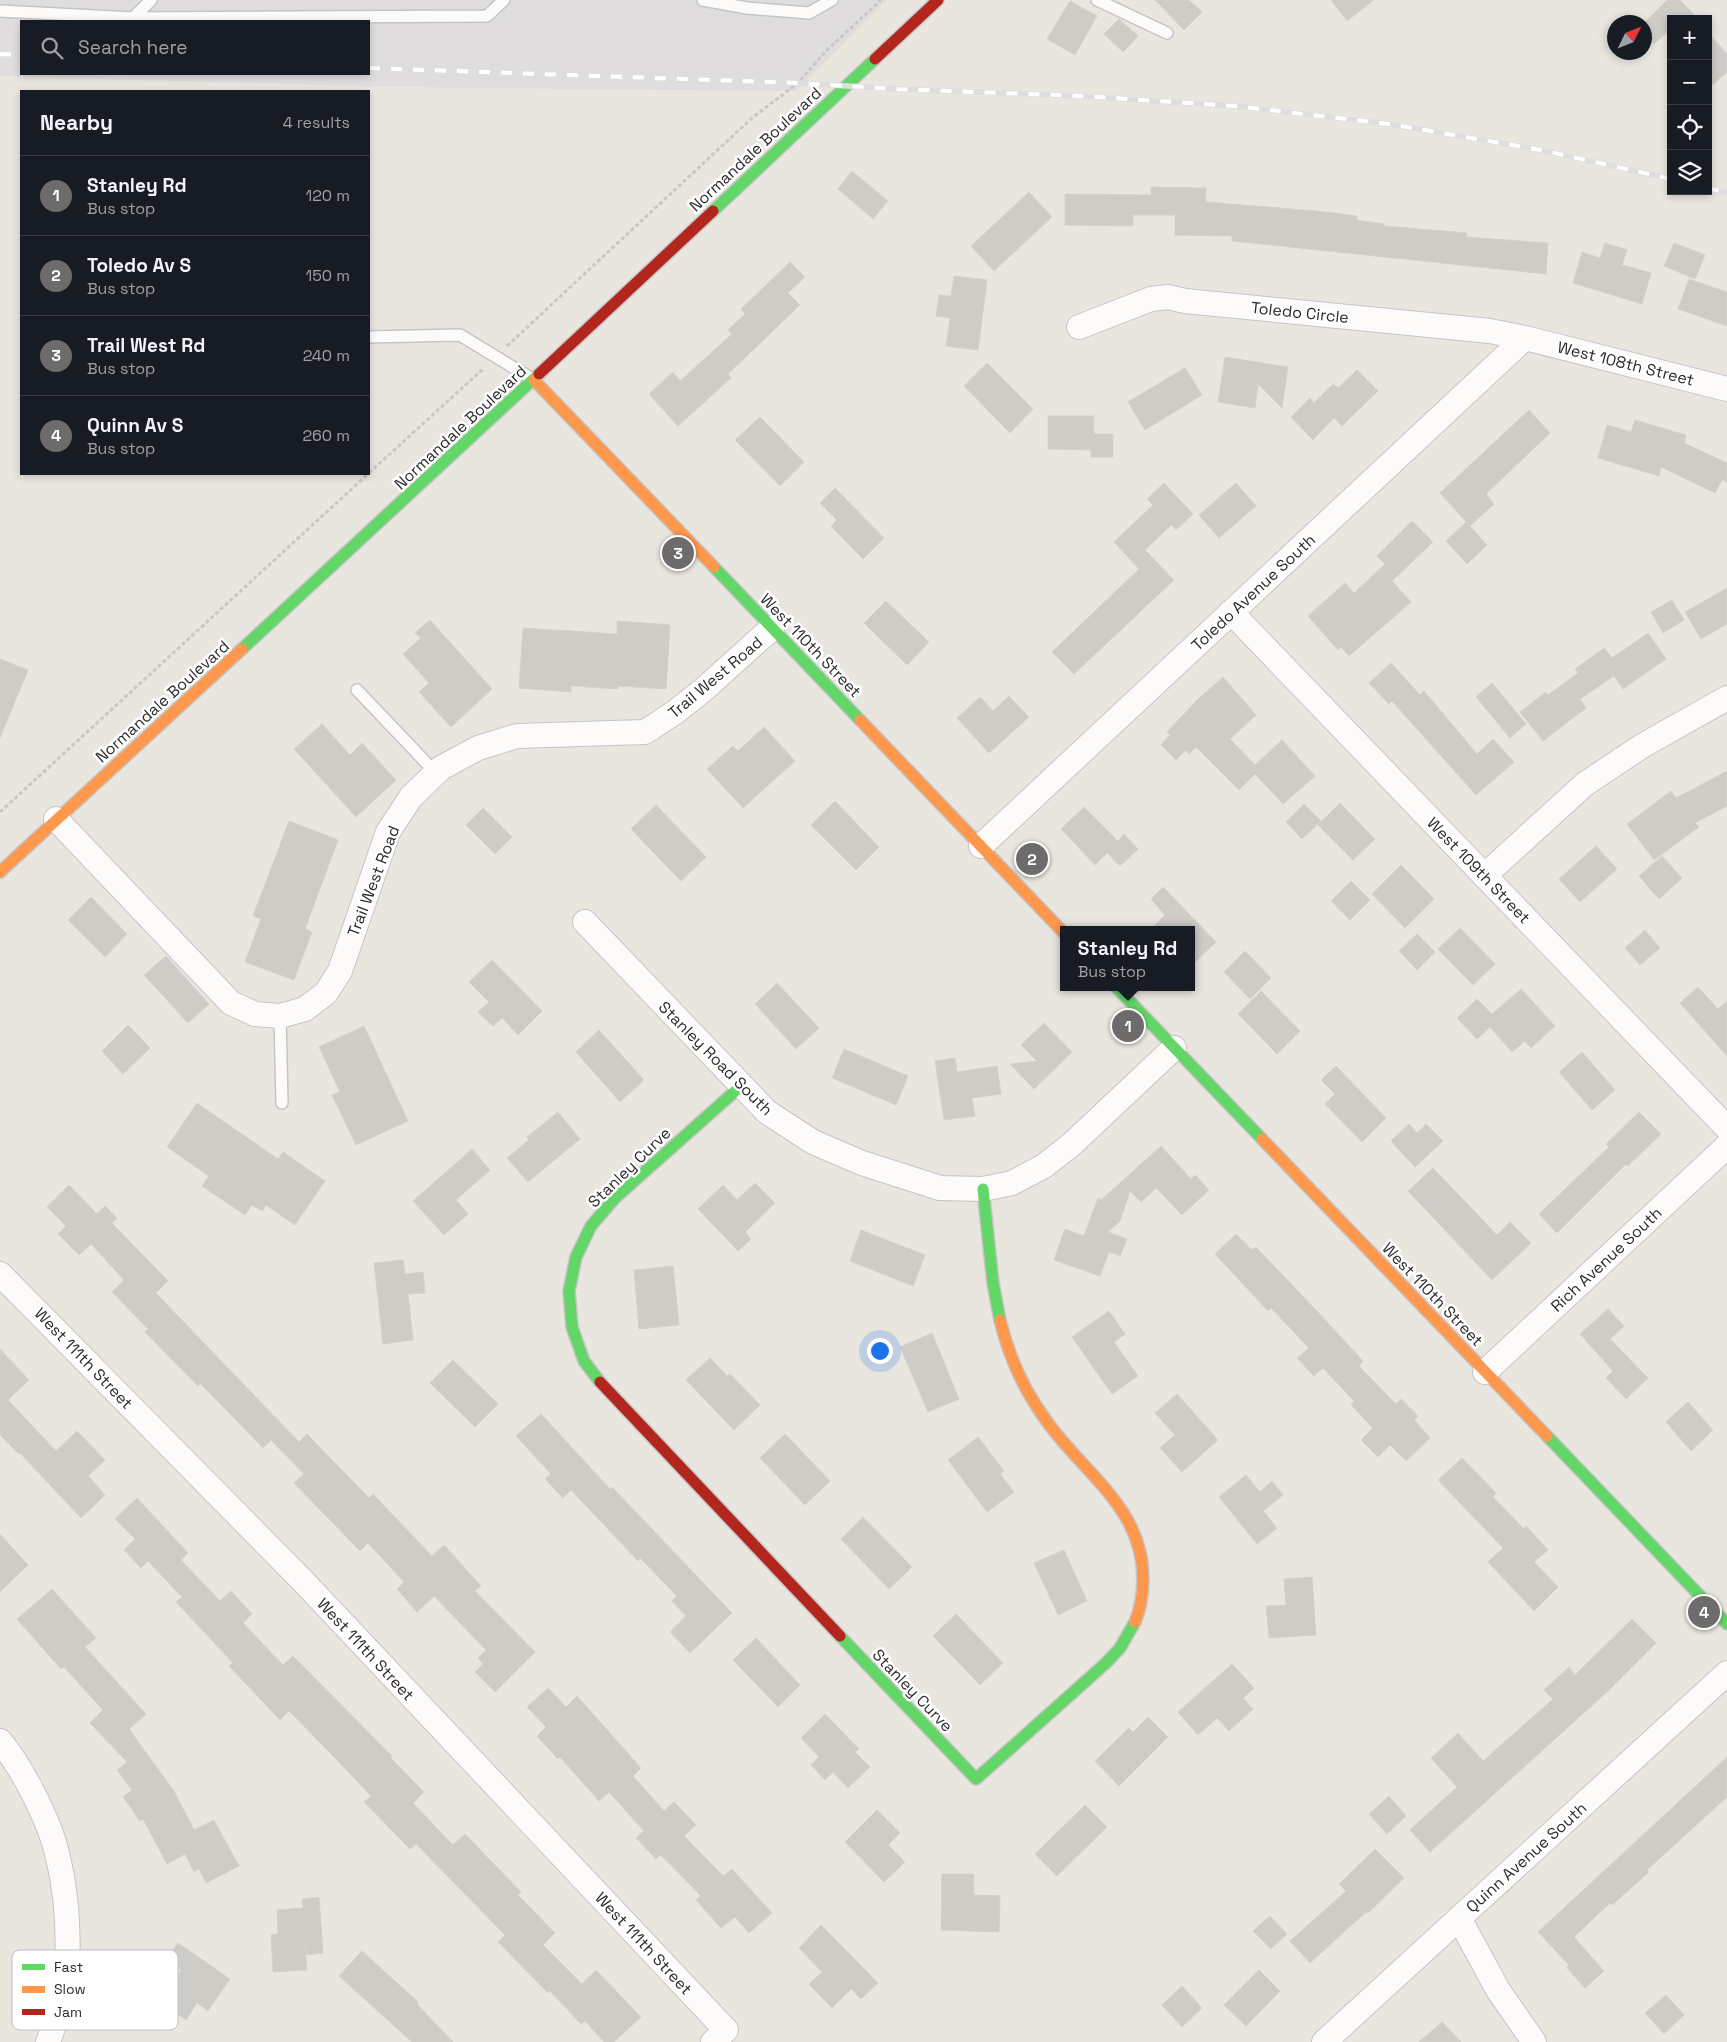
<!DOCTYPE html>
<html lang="en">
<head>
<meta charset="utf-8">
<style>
	body { margin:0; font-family:"Space Grotesk",sans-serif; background:#20242c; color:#f1f3f6 }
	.controls { position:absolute; right:15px; top:15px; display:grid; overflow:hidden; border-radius:0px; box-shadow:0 2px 8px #0003 }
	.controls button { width:45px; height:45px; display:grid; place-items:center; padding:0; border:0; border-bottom:1px solid #363941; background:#171b24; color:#f1f3f6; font:25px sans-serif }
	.compass { position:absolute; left:1607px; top:15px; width:45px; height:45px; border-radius:50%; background:#171b24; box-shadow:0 2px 8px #0003; rotate:47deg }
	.you { position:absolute; left:879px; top:1350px; width:18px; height:18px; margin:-12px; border:4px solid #fff; border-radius:50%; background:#1a73e8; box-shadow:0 0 0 8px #1a73e833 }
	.badge { display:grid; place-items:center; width:32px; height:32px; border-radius:50%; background:#6e6c6a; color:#fff; font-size:16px; font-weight:700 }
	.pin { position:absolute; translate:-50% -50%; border:2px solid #fff; box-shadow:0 1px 5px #0006 }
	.popup { position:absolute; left:1060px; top:926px; width:135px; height:65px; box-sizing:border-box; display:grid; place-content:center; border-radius:0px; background:#171b24; filter:drop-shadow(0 1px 4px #0005); font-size:16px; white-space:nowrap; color:#9ea1a6 }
	.popup b { font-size:19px; color:#f1f3f6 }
	.popup::after { content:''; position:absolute; left:50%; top:100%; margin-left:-10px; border:10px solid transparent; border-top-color:#171b24 }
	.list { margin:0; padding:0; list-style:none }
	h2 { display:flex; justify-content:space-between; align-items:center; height:65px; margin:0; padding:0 20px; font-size:21px }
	h2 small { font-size:16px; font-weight:400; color:#9ea1a6 }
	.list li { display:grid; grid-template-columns:32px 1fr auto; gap:15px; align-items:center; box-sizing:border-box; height:80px; padding:0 20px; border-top:1px solid #363941 }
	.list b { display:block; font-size:19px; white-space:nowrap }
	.list p { margin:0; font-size:16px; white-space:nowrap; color:#9ea1a6 }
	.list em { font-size:16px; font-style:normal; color:#9ea1a6 }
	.icon { flex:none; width:28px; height:28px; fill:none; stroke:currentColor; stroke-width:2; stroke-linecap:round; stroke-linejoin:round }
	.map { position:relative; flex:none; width:1727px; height:2042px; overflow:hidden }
	.search { position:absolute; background:#171b24; box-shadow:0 2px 8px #0003; left:20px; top:20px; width:350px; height:55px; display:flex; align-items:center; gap:12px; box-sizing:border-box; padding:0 18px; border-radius:0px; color:#9ea1a6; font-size:19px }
	.panel { position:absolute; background:#171b24; box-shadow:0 2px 8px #0003; left:20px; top:90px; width:350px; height:385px; border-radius:0px }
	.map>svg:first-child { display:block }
	.industrial { fill:#e0dddf; fill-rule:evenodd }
	.building { fill:#ceccc7; stroke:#d4d2cc }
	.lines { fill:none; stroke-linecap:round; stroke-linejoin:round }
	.lane-casing { stroke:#c6c5c6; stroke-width:14 }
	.street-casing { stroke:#c6c5c6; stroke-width:26 }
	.fast-casing { stroke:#c6c5c6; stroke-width:14 }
	.slow-casing { stroke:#c6c5c6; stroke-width:14 }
	.jam-casing { stroke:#c6c5c6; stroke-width:14 }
	.path { stroke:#c8c8c7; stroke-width:3; stroke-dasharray:4 2.5; stroke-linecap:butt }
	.lane { stroke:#fcfbfa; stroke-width:11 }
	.street { stroke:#fcfbfa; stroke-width:24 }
	.fast { stroke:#63d668; stroke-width:11 }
	.slow { stroke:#ff974d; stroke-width:11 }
	.jam { stroke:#b3261e; stroke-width:11 }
	.rail-casing { stroke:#dededf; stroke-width:5.5 }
	.rail { stroke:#fff; stroke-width:4; stroke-dasharray:11; stroke-linecap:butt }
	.labels { text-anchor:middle; stroke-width:5; stroke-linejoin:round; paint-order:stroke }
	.street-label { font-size:16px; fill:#2b2b2b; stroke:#fff }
	.key { fill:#fff; stroke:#bfbfbf; stroke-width:1 }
	.key-label { font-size:14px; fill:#2b2b2b }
</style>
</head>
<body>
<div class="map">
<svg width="1727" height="2042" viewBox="0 0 1727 2042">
	<rect width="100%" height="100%" fill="#e9e6e0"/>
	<!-- industrial -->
	<path class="industrial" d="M0 0H887L796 91 390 87 0 76ZM21 21H369V74H21Z"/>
	<!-- building -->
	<path class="building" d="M1155 0H1189L1202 12 1184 30Z
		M1331 0H1374L1347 21Z
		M1667 0H1680L1698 19H1671V28L1654 44 1644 34V23Z
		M1070 1 1097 16 1075 55 1047 39Z
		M1119 19 1138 36 1123 52 1104 34Z
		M1708 33 1727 54V72L1708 89Z
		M852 171 888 201 873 219 838 189Z
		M1151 187 1206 188V202L1317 211 1357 216V220L1384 224V226L1467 233 1466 237 1548 243 1546 274 1232 241V236L1175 235V215H1133V226L1065 225V194L1151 195Z
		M1029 192 1052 217 994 271 971 246Z
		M1605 243 1627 250 1622 265 1651 273 1642 304 1573 283 1582 252 1600 258Z
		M1674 243 1705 255 1695 279 1664 266Z
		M790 262 805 277 788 293 800 305 728 374 731 378 678 426 649 394 673 372 680 381 732 334 728 330 745 314 741 309Z
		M954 276 987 280 978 350 946 346 950 318 936 316 939 295 951 296Z
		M1689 279 1727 292V326L1678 309Z
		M1225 357 1288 367 1282 408 1258 384 1255 408 1218 402Z
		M987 363 1033 409 1010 433 964 386Z
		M1185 368 1202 395 1145 430 1128 402Z
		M1357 370 1378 391 1342 426 1334 418 1313 440 1291 417 1310 398 1314 403 1333 384 1338 388Z
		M1529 410 1550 433 1486 494 1494 504 1470 526 1440 493Z
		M1048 416H1094V434H1113V457H1091V450L1048 449Z
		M760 417 804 462 780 486 735 440Z
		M1635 420 1686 435 1684 443 1727 463V482L1722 480 1715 493 1661 467 1659 476 1598 458 1607 425 1631 432Z
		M1164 483 1193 514 1176 530 1171 525 1145 550 1174 580 1074 674 1052 652 1139 569 1114 542 1153 505 1147 499Z
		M1236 483 1256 506 1219 538 1199 515Z
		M835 488 884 538 863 559 831 526 837 520 820 503Z
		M1412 521 1433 542 1392 581 1411 602 1349 656 1341 647 1338 650 1308 616 1345 583 1354 593 1385 564 1377 556Z
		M1466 522 1487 545 1467 564 1446 541Z
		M1727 588V624L1701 639 1685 612Z
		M1672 600 1684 620 1663 633 1651 612Z
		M886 601 929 642 907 665 864 623Z
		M430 620 492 689 451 727 419 692 429 683 403 654 421 638 415 633Z
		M617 621 670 625 666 689 618 686V689L571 686V692L519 688 523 628 617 634Z
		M1648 633 1666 659 1623 689 1614 676 1580 699 1586 708 1543 741 1520 712 1546 692 1548 695 1578 673 1575 669 1604 648 1612 658Z
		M0 659 28 670 0 738Z
		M1391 663 1420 695 1424 691 1477 754 1493 739 1514 762 1476 795 1392 701 1389 704 1369 683Z
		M1223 677 1256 715 1230 739 1255 765 1282 740 1315 776 1283 804 1255 774 1239 790 1196 747 1189 754 1186 750 1176 760 1161 745 1170 735 1167 732 1198 699Z
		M1492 683 1526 724 1510 738 1476 697Z
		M1009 696 1029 717 989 753 957 718 980 697 993 711Z
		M322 724 350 755 362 743 396 780 356 817 294 749Z
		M764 727 795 761 743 808 707 769 733 746 738 751Z
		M1727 771V806L1695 823 1699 827 1654 860 1627 824 1671 791 1676 798Z
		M835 801 879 847 856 870 811 825Z
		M1340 803 1375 839 1353 860 1318 825Z
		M1304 804 1321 821 1302 839 1286 822Z
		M656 805 706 857 681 881 631 829Z
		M1084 807 1118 841 1124 834 1138 849 1120 866 1107 853 1095 865 1061 829Z
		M483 808 512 837 495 854 466 825Z
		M289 821 338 840 305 929 312 932 294 980 245 962 261 919 253 916Z
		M1596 846 1617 869 1580 902 1559 879Z
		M1662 856 1682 878 1659 899 1639 876Z
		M1401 865 1434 899 1405 928 1372 894Z
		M1351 881 1370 900 1350 920 1331 901Z
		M1163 887 1216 942 1192 965V930H1150L1165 915 1151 899Z
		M91 897 127 934 105 957 68 920Z
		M1460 928 1495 964 1473 985 1438 949Z
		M1645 930 1660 948 1640 965 1625 948Z
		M1417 934 1435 952 1417 970 1399 951Z
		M1245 951 1271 978 1250 999 1224 972Z
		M166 956 209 1004 188 1023 144 975Z
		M492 960 542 1011 518 1035 502 1018 493 1026 478 1012 489 1002 469 982Z
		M777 983 819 1028 796 1049 755 1004Z
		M1698 987 1718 1009 1727 1001V1056L1680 1003Z
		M1521 989 1555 1026 1531 1048 1525 1041 1512 1052 1490 1027 1477 1039 1457 1018 1477 999 1492 1014Z
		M1261 991 1300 1031 1277 1054 1238 1014Z
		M1044 1023 1072 1052 1034 1089 1010 1064 1037 1061 1021 1045Z
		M128 1025 150 1048 123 1074 102 1051Z
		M364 1026 408 1121 356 1145 332 1095 340 1092 319 1047Z
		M599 1030 644 1080 620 1102 576 1052Z
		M844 1049 908 1076 896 1105 832 1078Z
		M1582 1052 1615 1090 1592 1110 1559 1072Z
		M955 1058 957 1072 997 1066 1001 1094 972 1098 975 1116 944 1120 935 1061Z
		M1336 1066 1386 1118 1362 1142 1325 1104 1335 1094 1321 1080Z
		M197 1103 278 1159 283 1152 325 1181 295 1225 266 1205 262 1211 252 1205 245 1215 202 1186 209 1176 167 1147Z
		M558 1112 580 1139 528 1182 507 1158 529 1140 527 1137Z
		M1639 1112 1661 1134 1628 1166 1626 1164 1557 1233 1539 1214 1609 1147 1606 1144Z
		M1409 1124 1417 1133 1426 1124 1443 1141 1415 1167 1391 1141Z
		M1161 1146 1191 1179 1195 1175 1209 1190 1182 1215 1156 1188 1141 1202 1130 1191 1120 1221 1108 1232 1127 1239 1120 1256 1109 1252 1100 1276 1054 1260 1065 1229 1084 1236 1098 1198 1101 1200Z
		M472 1149 490 1170 456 1200 468 1214 444 1235 413 1201Z
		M1433 1168 1497 1235 1510 1222 1531 1243 1492 1280 1408 1191Z
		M755 1183 775 1203 745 1232 751 1239 738 1251 698 1209 723 1185 737 1200Z
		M69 1185 97 1214 105 1206 117 1218 112 1223 168 1281 156 1293 299 1442 307 1434 369 1498 373 1494 432 1556 444 1545 481 1586 475 1591 535 1652 495 1692 475 1672 483 1664 478 1658 486 1650 434 1596 417 1612 397 1589 404 1582 368 1543 360 1551 294 1483 304 1474 271 1440 263 1448 200 1383 198 1386 145 1332 148 1329 112 1292 124 1280 91 1244 79 1255 58 1234 66 1226 47 1207Z
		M861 1230 925 1255 913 1286 850 1261Z
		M1236 1234 1252 1250 1256 1247 1316 1310 1363 1361 1359 1366 1396 1404 1401 1399 1418 1416 1414 1420 1430 1438 1406 1461 1390 1445 1378 1457 1361 1440 1373 1428 1351 1405 1354 1401 1323 1368 1314 1376 1297 1358 1309 1348 1271 1308 1268 1311 1215 1254Z
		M403 1260 405 1274 423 1272 425 1293 408 1294 413 1340 383 1344 374 1263Z
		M673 1266 679 1325 639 1329 634 1270Z
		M1608 1309 1624 1326 1610 1339 1648 1378 1626 1399 1606 1378 1613 1371 1580 1334Z
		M1109 1311 1125 1334 1114 1342 1138 1376 1112 1394 1072 1337Z
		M932 1333 959 1399 928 1412 900 1347Z
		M0 1349 29 1380 8 1400 56 1451 77 1431 105 1460 88 1476 105 1495 81 1518 20 1453 19 1454 0 1435Z
		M710 1358 727 1376 730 1374 760 1405 734 1430 686 1380Z
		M453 1360 498 1404 475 1427 430 1383Z
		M1177 1394 1218 1440 1182 1472 1160 1448 1175 1435 1155 1413Z
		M1688 1402 1713 1430 1691 1451 1666 1422Z
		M541 1414 610 1489 612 1487 732 1613 690 1653 670 1632 686 1616 672 1601 677 1596 640 1558 638 1561 571 1490 563 1498 545 1479 551 1474 516 1436Z
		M785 1434 830 1481 805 1505 760 1458Z
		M978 1437 1004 1471 1000 1474 1014 1492 987 1512 948 1460Z
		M1462 1458 1496 1493 1493 1497 1524 1529 1526 1526 1548 1550 1534 1562 1558 1587 1534 1611 1488 1562 1503 1548 1438 1480Z
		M1246 1475 1260 1492 1272 1481 1283 1495 1263 1511 1277 1528 1257 1544 1219 1497Z
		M137 1498 188 1553 181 1560 220 1601 231 1591 252 1614 243 1623 283 1665 293 1656 392 1756 390 1757 424 1792 413 1803 453 1845 465 1834 521 1892 518 1895 555 1933 543 1945 582 1984 596 1970 641 2017 614 2042H604L585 2021 581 2024 550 1991 548 1993 498 1942 505 1935 416 1844 410 1849 364 1802 371 1796 338 1761 289 1711 280 1720 229 1666 233 1663 176 1602 182 1597 148 1561 141 1568 124 1550 135 1539 115 1519Z
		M863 1517 912 1567 889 1589 841 1539Z
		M0 1534 28 1565 0 1592Z
		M1064 1550 1087 1601 1058 1615 1034 1563Z
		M1312 1577 1316 1635 1269 1638 1266 1606 1286 1605 1284 1579Z
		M52 1589 96 1638 85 1647 146 1714 129 1729 174 1791 194 1830 214 1820 239 1866 206 1883 199 1869 194 1872 185 1854 167 1864 143 1819 140 1821 123 1797 132 1790 117 1770 127 1762 90 1723 103 1710 64 1667 61 1669 17 1619Z
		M956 1614 1003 1663 980 1685 933 1636Z
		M1632 1619 1656 1643 1607 1692 1430 1852 1410 1830 1457 1787 1431 1758 1458 1733 1483 1761 1553 1699 1544 1690 1569 1667 1575 1675Z
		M756 1638 800 1685 778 1707 733 1660Z
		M1232 1664 1254 1688 1243 1698 1253 1709 1229 1731 1217 1718 1198 1735 1178 1712Z
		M548 1688 566 1707 577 1696 641 1768 633 1776 664 1811 674 1802 696 1825 684 1836 723 1876 732 1869 772 1913 749 1933 735 1917 721 1928 696 1900 701 1896 661 1855 656 1859 636 1838 644 1831 609 1792 599 1801 560 1757 558 1759 537 1736 546 1727 527 1707Z
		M825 1714 859 1749 855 1752 870 1767 848 1788 833 1772 825 1780 811 1765 819 1757 801 1738Z
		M1148 1717 1168 1737 1119 1786 1095 1761 1129 1728 1133 1732Z
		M1727 1757V1797L1647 1870 1649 1872 1612 1905 1610 1903 1574 1937 1604 1971 1585 1988 1567 1968 1569 1965 1538 1932Z
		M1389 1796 1406 1816 1387 1834 1369 1814Z
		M1085 1805 1107 1827 1057 1876 1035 1854Z
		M877 1810 900 1833 888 1845 905 1862 884 1882 845 1842Z
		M1375 1849 1404 1878 1368 1913 1366 1912 1310 1963 1290 1941 1346 1891 1339 1884Z
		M942 1874H974V1895L1000 1896 999 1932 941 1930Z
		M319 1897 323 1953 307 1955 305 1943 307 1970 273 1972 271 1935 278 1934 277 1910 303 1908 302 1899Z
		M1270 1916 1287 1934 1271 1949 1253 1931Z
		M821 1925 878 1983 861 1999 851 1989 832 2008 809 1984 822 1972 799 1948Z
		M178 1943 230 1979 208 2011 197 2003 186 2020 159 2001 181 1970 166 1960Z
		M362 1951 418 2002 417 2004 453 2042H412L339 1976Z
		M1259 1970 1280 1991 1246 2026 1224 2005Z
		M1182 1986 1202 2008 1182 2027 1162 2005Z
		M1666 1995 1684 2015 1664 2034 1645 2013Z
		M1442 2022 1461 2042H1419Z"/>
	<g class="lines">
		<!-- lane casing -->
		<g class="lane-casing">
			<path id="lane" d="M703 0 747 8 809 13 832 0
				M1097 0 1167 33
				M0 11 133 18 487 16 504 0
				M133 18 151 0
				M369 337 460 335 534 380
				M357 690 436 773
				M280 1016 282 1103"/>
		</g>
		<!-- street casing -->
		<g class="street-casing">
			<path id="street" d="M1079 327 1151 299 1168 297 1185 301 1490 331 1525 338 1727 389
				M1231 612 1727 1128
				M56 819 231 1003 255 1014 280 1016 305 1009 326 993 340 971 388 832 411 797 441 768 478 748 517 736 645 732 674 713 702 691 772 628
				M981 846 1525 338
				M1484 876 1585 784 1642 746 1727 698
				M585 922 767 1112 813 1142 862 1163 940 1188 983 1189 1012 1183 1044 1166 1072 1144 1174 1048
				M0 1274 302 1580 726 2030 713 2042
				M1485 1372 1727 1146
				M0 1741C22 1767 49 1820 57 1853 66 1889 69 1931 67 1968 65 1991 56 2020 48 2042
				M1459 1918 1498 1990 1534 2042
				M1324 2042 1727 1673"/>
		</g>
		<!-- fast casing -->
		<g class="fast-casing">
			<path id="fast" d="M713 211 875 59
				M714 567 860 720
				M242 649 539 374
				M1116 987 1262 1139
				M983 1189 993 1283 1000 1320
				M600 1382 584 1361 572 1327 569 1291 576 1257 591 1226 615 1198 741 1086
				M1547 1436 1727 1624
				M840 1636 976 1779 1106 1663 1120 1648 1135 1622"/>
		</g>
		<!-- slow casing -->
		<g class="slow-casing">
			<path id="slow" d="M534 380 714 567
				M860 720 1064 933
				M0 872 242 649
				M1262 1139 1547 1436
				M1000 1320C1009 1358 1025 1392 1048 1423 1085 1474 1143 1509 1143 1578 1143 1593 1141 1608 1135 1622"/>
		</g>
		<!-- jam casing -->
		<g class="jam-casing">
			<path id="jam" d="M875 59 938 0
				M539 374 713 211
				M600 1382 840 1636"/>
		</g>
		<!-- path -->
		<path class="path" d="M507 346 752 118 798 83 827 50 881 0
			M369 473 483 369
			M0 812 368 474"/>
		<!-- lane -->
		<use href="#lane" class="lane"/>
		<!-- street -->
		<use href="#street" class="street"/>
		<!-- fast -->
		<use href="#fast" class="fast"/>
		<!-- slow -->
		<use href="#slow" class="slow"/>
		<!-- jam -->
		<use href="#jam" class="jam"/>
		<!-- rail casing -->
		<g class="rail-casing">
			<path id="rail" d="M0 54 21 55
				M369 68 798 83 897 89 1081 96 1235 106 1389 124 1541 150 1671 179
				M1708 188 1727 193"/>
		</g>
		<!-- rail -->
		<use href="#rail" class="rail"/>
	</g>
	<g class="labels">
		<!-- street labels -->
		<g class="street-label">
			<text transform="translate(755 149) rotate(-43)" y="6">Normandale Boulevard</text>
			<text transform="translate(1300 312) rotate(6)" y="6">Toledo Circle</text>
			<text transform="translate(1626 363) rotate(14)" y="6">West 108th Street</text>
			<text transform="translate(460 427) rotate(-43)" y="6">Normandale Boulevard</text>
			<text transform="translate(1253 592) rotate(-43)" y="6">Toledo Avenue South</text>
			<text transform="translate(811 645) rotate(46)" y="6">West 110th Street</text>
			<text transform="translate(715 677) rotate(-40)" y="6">Trail West Road</text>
			<text transform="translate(162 701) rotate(-42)" y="6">Normandale Boulevard</text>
			<text transform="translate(1479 870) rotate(46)" y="6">West 109th Street</text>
			<text transform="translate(373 881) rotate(-69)" y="6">Trail West Road</text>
			<text transform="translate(716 1058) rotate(45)" y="6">Stanley Road South</text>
			<text transform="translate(629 1167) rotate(-44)" y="6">Stanley Curve</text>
			<text transform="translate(1606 1259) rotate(-43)" y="6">Rich Avenue South</text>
			<text transform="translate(1433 1294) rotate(46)" y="6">West 110th Street</text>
			<text transform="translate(84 1358) rotate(46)" y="6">West 111th Street</text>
			<text transform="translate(366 1649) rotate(47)" y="6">West 111th Street</text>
			<text transform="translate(913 1690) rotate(46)" y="6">Stanley Curve</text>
			<text transform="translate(1526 1857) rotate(-42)" y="6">Quinn Avenue South</text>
			<text transform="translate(644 1943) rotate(47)" y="6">West 111th Street</text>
		</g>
	</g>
	<!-- legend -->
	<rect x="12" y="1950" width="166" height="80" rx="8" class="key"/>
	<rect x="22" y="1964" width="23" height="6" fill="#63d668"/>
	<rect x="22" y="1986" width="23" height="7" fill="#ff974d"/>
	<rect x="22" y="2009" width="23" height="6" fill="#b3261e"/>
	<g class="key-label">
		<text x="54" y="1972">Fast</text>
		<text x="54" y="1994">Slow</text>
		<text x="54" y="2017">Jam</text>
	</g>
</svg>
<div class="controls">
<button>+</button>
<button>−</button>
<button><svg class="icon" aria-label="locate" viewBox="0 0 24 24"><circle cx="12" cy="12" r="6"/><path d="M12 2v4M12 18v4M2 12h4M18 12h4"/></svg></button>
<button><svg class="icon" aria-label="layers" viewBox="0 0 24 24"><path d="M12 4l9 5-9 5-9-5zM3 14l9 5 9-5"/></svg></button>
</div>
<svg class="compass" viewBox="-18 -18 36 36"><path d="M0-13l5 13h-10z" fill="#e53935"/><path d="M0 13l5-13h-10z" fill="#9ea1a6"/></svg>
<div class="you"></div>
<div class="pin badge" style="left:1128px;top:1026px">1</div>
<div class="popup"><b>Stanley Rd</b>Bus stop</div>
<div class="pin badge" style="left:1032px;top:859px">2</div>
<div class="pin badge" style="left:678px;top:553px">3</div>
<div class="pin badge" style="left:1704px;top:1612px">4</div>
<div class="search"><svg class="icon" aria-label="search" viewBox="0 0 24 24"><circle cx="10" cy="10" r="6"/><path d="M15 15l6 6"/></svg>Search here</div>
<section class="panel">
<h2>Nearby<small>4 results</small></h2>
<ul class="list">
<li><span class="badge">1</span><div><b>Stanley Rd</b><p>Bus stop</p></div><em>120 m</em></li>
<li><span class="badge">2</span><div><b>Toledo Av S</b><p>Bus stop</p></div><em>150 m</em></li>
<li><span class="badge">3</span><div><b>Trail West Rd</b><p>Bus stop</p></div><em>240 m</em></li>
<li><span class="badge">4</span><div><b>Quinn Av S</b><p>Bus stop</p></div><em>260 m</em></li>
</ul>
</section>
</div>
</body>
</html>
